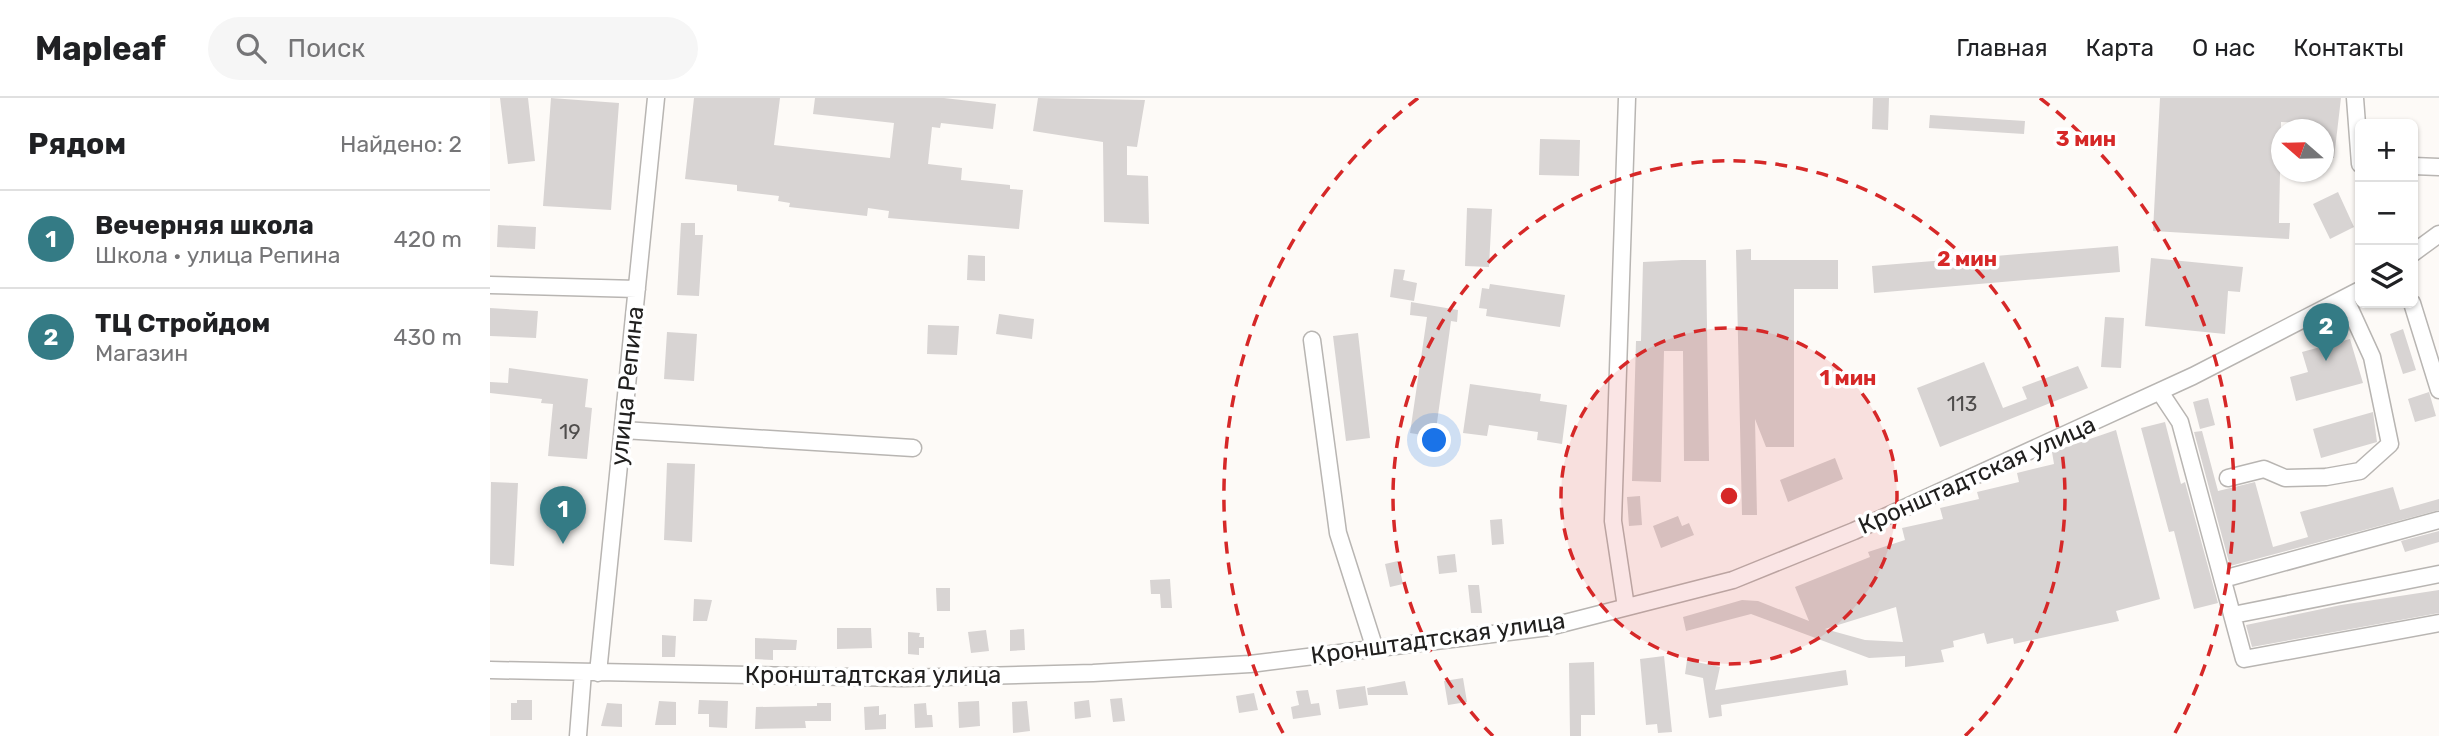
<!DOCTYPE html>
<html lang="ru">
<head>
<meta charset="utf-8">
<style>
	body { margin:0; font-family:Rubik,sans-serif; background:#f6f6f6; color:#202124 }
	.controls { position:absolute; right:21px; top:21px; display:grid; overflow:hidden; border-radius:10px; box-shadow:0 2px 5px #0004 }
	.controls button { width:63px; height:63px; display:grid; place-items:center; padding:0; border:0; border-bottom:2px solid #e0e0e0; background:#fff; color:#202124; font:35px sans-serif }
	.compass { position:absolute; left:1781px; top:21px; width:63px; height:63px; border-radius:50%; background:#fff; box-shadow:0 2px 5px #0004; rotate:290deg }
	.you { position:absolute; left:945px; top:343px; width:24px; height:24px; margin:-18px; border:5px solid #fff; border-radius:50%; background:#1a73e8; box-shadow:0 0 0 10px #1a73e833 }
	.badge { display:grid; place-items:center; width:46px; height:46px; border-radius:50%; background:#347b85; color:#fff; font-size:23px; font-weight:700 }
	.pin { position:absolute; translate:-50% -58px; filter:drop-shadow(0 2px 4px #0008) }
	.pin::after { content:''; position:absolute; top:37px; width:24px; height:21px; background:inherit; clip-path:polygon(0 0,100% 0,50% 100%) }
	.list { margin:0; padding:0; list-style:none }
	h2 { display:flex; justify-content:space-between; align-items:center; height:91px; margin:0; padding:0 28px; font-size:30px }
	h2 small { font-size:23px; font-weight:400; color:#757577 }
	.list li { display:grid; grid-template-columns:46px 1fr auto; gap:21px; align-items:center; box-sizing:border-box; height:98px; padding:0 28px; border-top:2px solid #e0e0e0 }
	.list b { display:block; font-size:26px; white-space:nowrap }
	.list p { margin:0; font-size:23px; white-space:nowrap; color:#757577 }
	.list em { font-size:23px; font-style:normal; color:#757577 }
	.icon { flex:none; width:38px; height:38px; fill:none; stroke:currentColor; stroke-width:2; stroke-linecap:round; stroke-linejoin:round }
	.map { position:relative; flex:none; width:1949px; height:638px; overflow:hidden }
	header { display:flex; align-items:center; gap:42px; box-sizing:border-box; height:98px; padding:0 35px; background:#fff; border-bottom:2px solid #e0e0e0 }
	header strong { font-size:33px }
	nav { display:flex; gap:38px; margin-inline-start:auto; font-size:24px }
	.search { width:490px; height:63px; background:#f6f6f6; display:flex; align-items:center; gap:18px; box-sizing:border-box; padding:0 24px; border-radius:38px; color:#757577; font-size:26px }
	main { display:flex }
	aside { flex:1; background:#fff }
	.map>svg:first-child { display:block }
	.building { fill:#d8d4d3; fill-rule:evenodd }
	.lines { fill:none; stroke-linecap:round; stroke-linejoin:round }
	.minor-casing { stroke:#b8b5b2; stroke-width:19 }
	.minor { stroke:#fff; stroke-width:16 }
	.ring { fill:none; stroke:#d62828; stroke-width:3.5; stroke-dasharray:12 9 }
	.labels { text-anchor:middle; stroke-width:7; stroke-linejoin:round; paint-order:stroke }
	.number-label { font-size:21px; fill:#4f4d4c }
	.street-label { font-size:24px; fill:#21201f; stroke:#fff }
	.centre { fill:#d62828; stroke:#fff; stroke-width:3.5 }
	.ring-label { font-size:21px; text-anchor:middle; font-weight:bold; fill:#d62828; stroke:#fff; stroke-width:7; stroke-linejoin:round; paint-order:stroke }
</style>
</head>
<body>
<header>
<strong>Mapleaf</strong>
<div class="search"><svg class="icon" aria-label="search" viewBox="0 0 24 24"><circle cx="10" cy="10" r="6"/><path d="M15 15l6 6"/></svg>Поиск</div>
<nav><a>Главная</a><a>Карта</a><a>О нас</a><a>Контакты</a></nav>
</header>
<main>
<aside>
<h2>Рядом<small>Найдено: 2</small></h2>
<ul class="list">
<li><span class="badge">1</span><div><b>Вечерняя школа</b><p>Школа · улица Репина</p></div><em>420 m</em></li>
<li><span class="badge">2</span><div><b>ТЦ Стройдом</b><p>Магазин</p></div><em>430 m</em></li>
</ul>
</aside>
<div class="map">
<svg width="1949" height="638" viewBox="0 0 1949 638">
	<rect width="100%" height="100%" fill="#fdfaf7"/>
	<!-- building -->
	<path class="building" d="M10 0H38L45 63 18 66Z
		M61 0 129 5 121 112 53 108Z
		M204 0H290L284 47 400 60 404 25 323 16 325 0H454L506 6 503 31 451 25 450 30 442 29 438 66 472 70 471 82 520 87V91L533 92 529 131 398 120 399 113 378 110 377 118 299 109 300 105 288 103 289 98 247 93V87L195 81Z
		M548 0 655 2 647 49 637 48V77L658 78 659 126 614 124 613 44 543 33Z
		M1383 0H1399L1398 32 1382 31Z
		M1670 0H1851L1844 60 1833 58V32H1822V25L1791 24 1789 125H1800L1799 141 1663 133Z
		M1440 17 1535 23 1534 36 1439 30Z
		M1050 41 1090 42 1089 78 1049 77Z
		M1848 94 1864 129 1840 141 1823 106Z
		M977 110 1002 111 999 169 975 168Z
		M191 125H205V137H213L209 198 187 197Z
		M8 127 46 129 45 151 7 149Z
		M1628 148 1630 174 1384 195 1382 168Z
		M1261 151V162H1348V191H1304V349H1276L1265 321 1267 417H1252L1246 152Z
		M478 157 495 158V183L477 182Z
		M1661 160 1753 169 1750 194 1738 193 1735 236 1655 228Z
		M1192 162H1216L1219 363H1194L1193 253H1174L1171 384 1142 383 1146 243H1151L1153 164Z
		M904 171 915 172 913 182 927 185 924 203 900 199Z
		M1000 186 1075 197 1070 229 996 218 997 211 989 210 992 190 999 191Z
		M921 204 968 212 967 224 961 223 945 339 920 335 937 219 920 217Z
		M0 210 48 213 46 240 0 238Z
		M509 216 544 221 542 241 506 236Z
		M1615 219 1634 220 1631 270 1611 269Z
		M438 227 469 228 467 257 437 256Z
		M1913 231 1926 272 1913 276 1900 236Z
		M177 234 207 236 204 283 174 281Z
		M868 235 880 340 856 343 843 238Z
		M1860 241 1873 285 1806 303 1800 279 1818 274 1812 254Z
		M1494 264 1513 310 1537 301 1532 289 1588 268 1598 290 1450 349 1427 290Z
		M19 270 98 281 95 309 102 310 97 361 58 358 63 306 51 305 52 301 0 295V284L18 285Z
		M980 286 1051 296 1050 303 1077 307 1072 346 1047 342 1048 334 999 327 997 338 973 335Z
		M1939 294 1946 318 1925 324 1918 301Z
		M1718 300 1725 327 1710 331 1703 304Z
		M1883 314 1887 344 1831 360 1823 331Z
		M1675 324 1691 386 1695 384 1728 505 1704 511 1684 433 1679 434 1651 330Z
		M1626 332 1670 501 1626 513 1629 523 1524 546 1523 540 1497 546 1494 535 1463 543 1464 549 1451 552 1454 564 1415 569V558L1379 560 1261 516 1196 533 1193 519 1252 502 1268 503 1319 523 1305 489 1380 459 1378 454 1415 442 1412 430 1453 421 1450 410 1489 401 1487 394 1529 384 1527 375 1564 366 1562 354ZM1406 509 1413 544 1375 542 1335 531Z
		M1712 333 1728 393 1765 384 1783 449 1818 439 1810 414 1903 389 1910 412 1949 401V412L1740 468 1704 334Z
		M1345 360 1353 381 1298 404 1290 382Z
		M177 365 205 366 202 444 174 442Z
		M1 384 28 385 24 468 0 466Z
		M1150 398 1152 427 1139 428 1137 399Z
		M1188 418 1192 428 1199 425 1204 437 1171 450 1163 428Z
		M1012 421 1014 446 1002 447 1000 422Z
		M1949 433V444L1915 454 1911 443Z
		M965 456 967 474 949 476 947 458Z
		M908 463 913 486 900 489 895 466Z
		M680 481 682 510H671L670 496H661L660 482Z
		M978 487H989L992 515H981Z
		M446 490H460V513H447Z
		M1949 492V515L1762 549 1756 527 1851 507Z
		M204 501 222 502 217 523H203Z
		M347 530H381L382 550 347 551Z
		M534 531 535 552 520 553V532Z
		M496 532 499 553 481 555 478 534Z
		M418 534 430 535 429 539H434V550H429V557L418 556Z
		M172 537 186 538 185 559H172Z
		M265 540 307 542 306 552H283V562L265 561Z
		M1174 558 1182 634 1168 635 1167 626 1156 627 1150 561Z
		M1197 562 1230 569 1225 592 1356 572 1358 587 1231 607 1232 618 1219 620 1213 580 1195 576Z
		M1104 564 1105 617H1091V638H1080L1079 565Z
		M973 580 977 604 958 607 954 583Z
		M915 583 918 597H878L877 590Z
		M875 588 878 607 849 611 846 592Z
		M818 592 821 606 829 605 831 617 803 621 801 609 809 607 806 593Z
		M764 595 768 612 749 615 746 598Z
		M632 600 635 623 623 624 620 601Z
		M27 602H42V622H21V605H27Z
		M209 602 238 603 237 630 219 629V616H208Z
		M599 602 601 619 585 621 584 604Z
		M169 603 186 604V627H165Z
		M489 603 490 628 469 630 468 604Z
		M537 603 540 633 523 635 522 604Z
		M117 605 132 606V629L111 628Z
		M327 605H341V623H315L316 630 265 631 266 609 327 608Z
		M436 605 437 617H442L443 629 425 630 424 606Z
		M389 608V617L396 616V631L375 632 374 609Z"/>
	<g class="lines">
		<!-- minor casing -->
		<g class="minor-casing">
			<path id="minor" d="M1865 0 1870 66
				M1923 68 1949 69
				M1923 155 1949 136
				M0 187 147 191
				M1922 205 1949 292
				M822 242 848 435 884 548
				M1670 294 1690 324 1754 561 1949 525
				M133 332 423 350
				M1738 380 1774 371 1795 380 1836 379 1870 373 1900 346 1882 259 1855 200
				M1733 481 1949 422
				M1136 509 1123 423 1137 0
				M1743 517 1949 476
				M0 572 413 580 603 575 760 566 1059 529 1243 482 1364 433 1703 278 1870 192
				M108 575 166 0
				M88 638 93 574"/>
		</g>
		<!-- minor -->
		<use href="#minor" class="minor"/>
	</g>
	<!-- distance rings -->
	<circle cx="1239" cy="398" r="168" fill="#d62828" fill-opacity=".12"/>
	<g class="ring">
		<circle cx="1239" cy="398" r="168"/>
		<path d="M1003 638A336 336 0 1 1 1475 638"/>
		<path d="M793 635A505 505 0 0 1 928 0M1550 0A505 505 0 0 1 1685 635"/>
	</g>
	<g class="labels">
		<!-- number labels -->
		<g class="number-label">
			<text x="1472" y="313">113</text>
			<text x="80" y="341">19</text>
		</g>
		<!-- street labels -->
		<g class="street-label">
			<text transform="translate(137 288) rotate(-84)" y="8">улица Репина</text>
			<text transform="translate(1487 377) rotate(-24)" y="8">Кронштадтская улица</text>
			<text transform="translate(948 540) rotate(-8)" y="8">Кронштадтская улица</text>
			<text x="383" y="585">Кронштадтская улица</text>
		</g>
	</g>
	<circle cx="1239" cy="398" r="10" class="centre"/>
	<g class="ring-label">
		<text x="1596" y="48">3 мин</text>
		<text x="1477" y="168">2 мин</text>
		<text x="1358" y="287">1 мин</text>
	</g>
</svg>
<div class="controls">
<button>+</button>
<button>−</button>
<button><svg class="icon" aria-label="layers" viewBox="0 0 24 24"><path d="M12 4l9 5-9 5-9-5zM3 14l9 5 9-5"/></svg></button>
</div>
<svg class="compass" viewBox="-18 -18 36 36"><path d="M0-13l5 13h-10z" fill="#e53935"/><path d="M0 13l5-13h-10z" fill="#757577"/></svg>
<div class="you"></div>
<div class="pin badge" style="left:73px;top:446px">1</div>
<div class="pin badge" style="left:1836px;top:263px">2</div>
</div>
</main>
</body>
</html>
